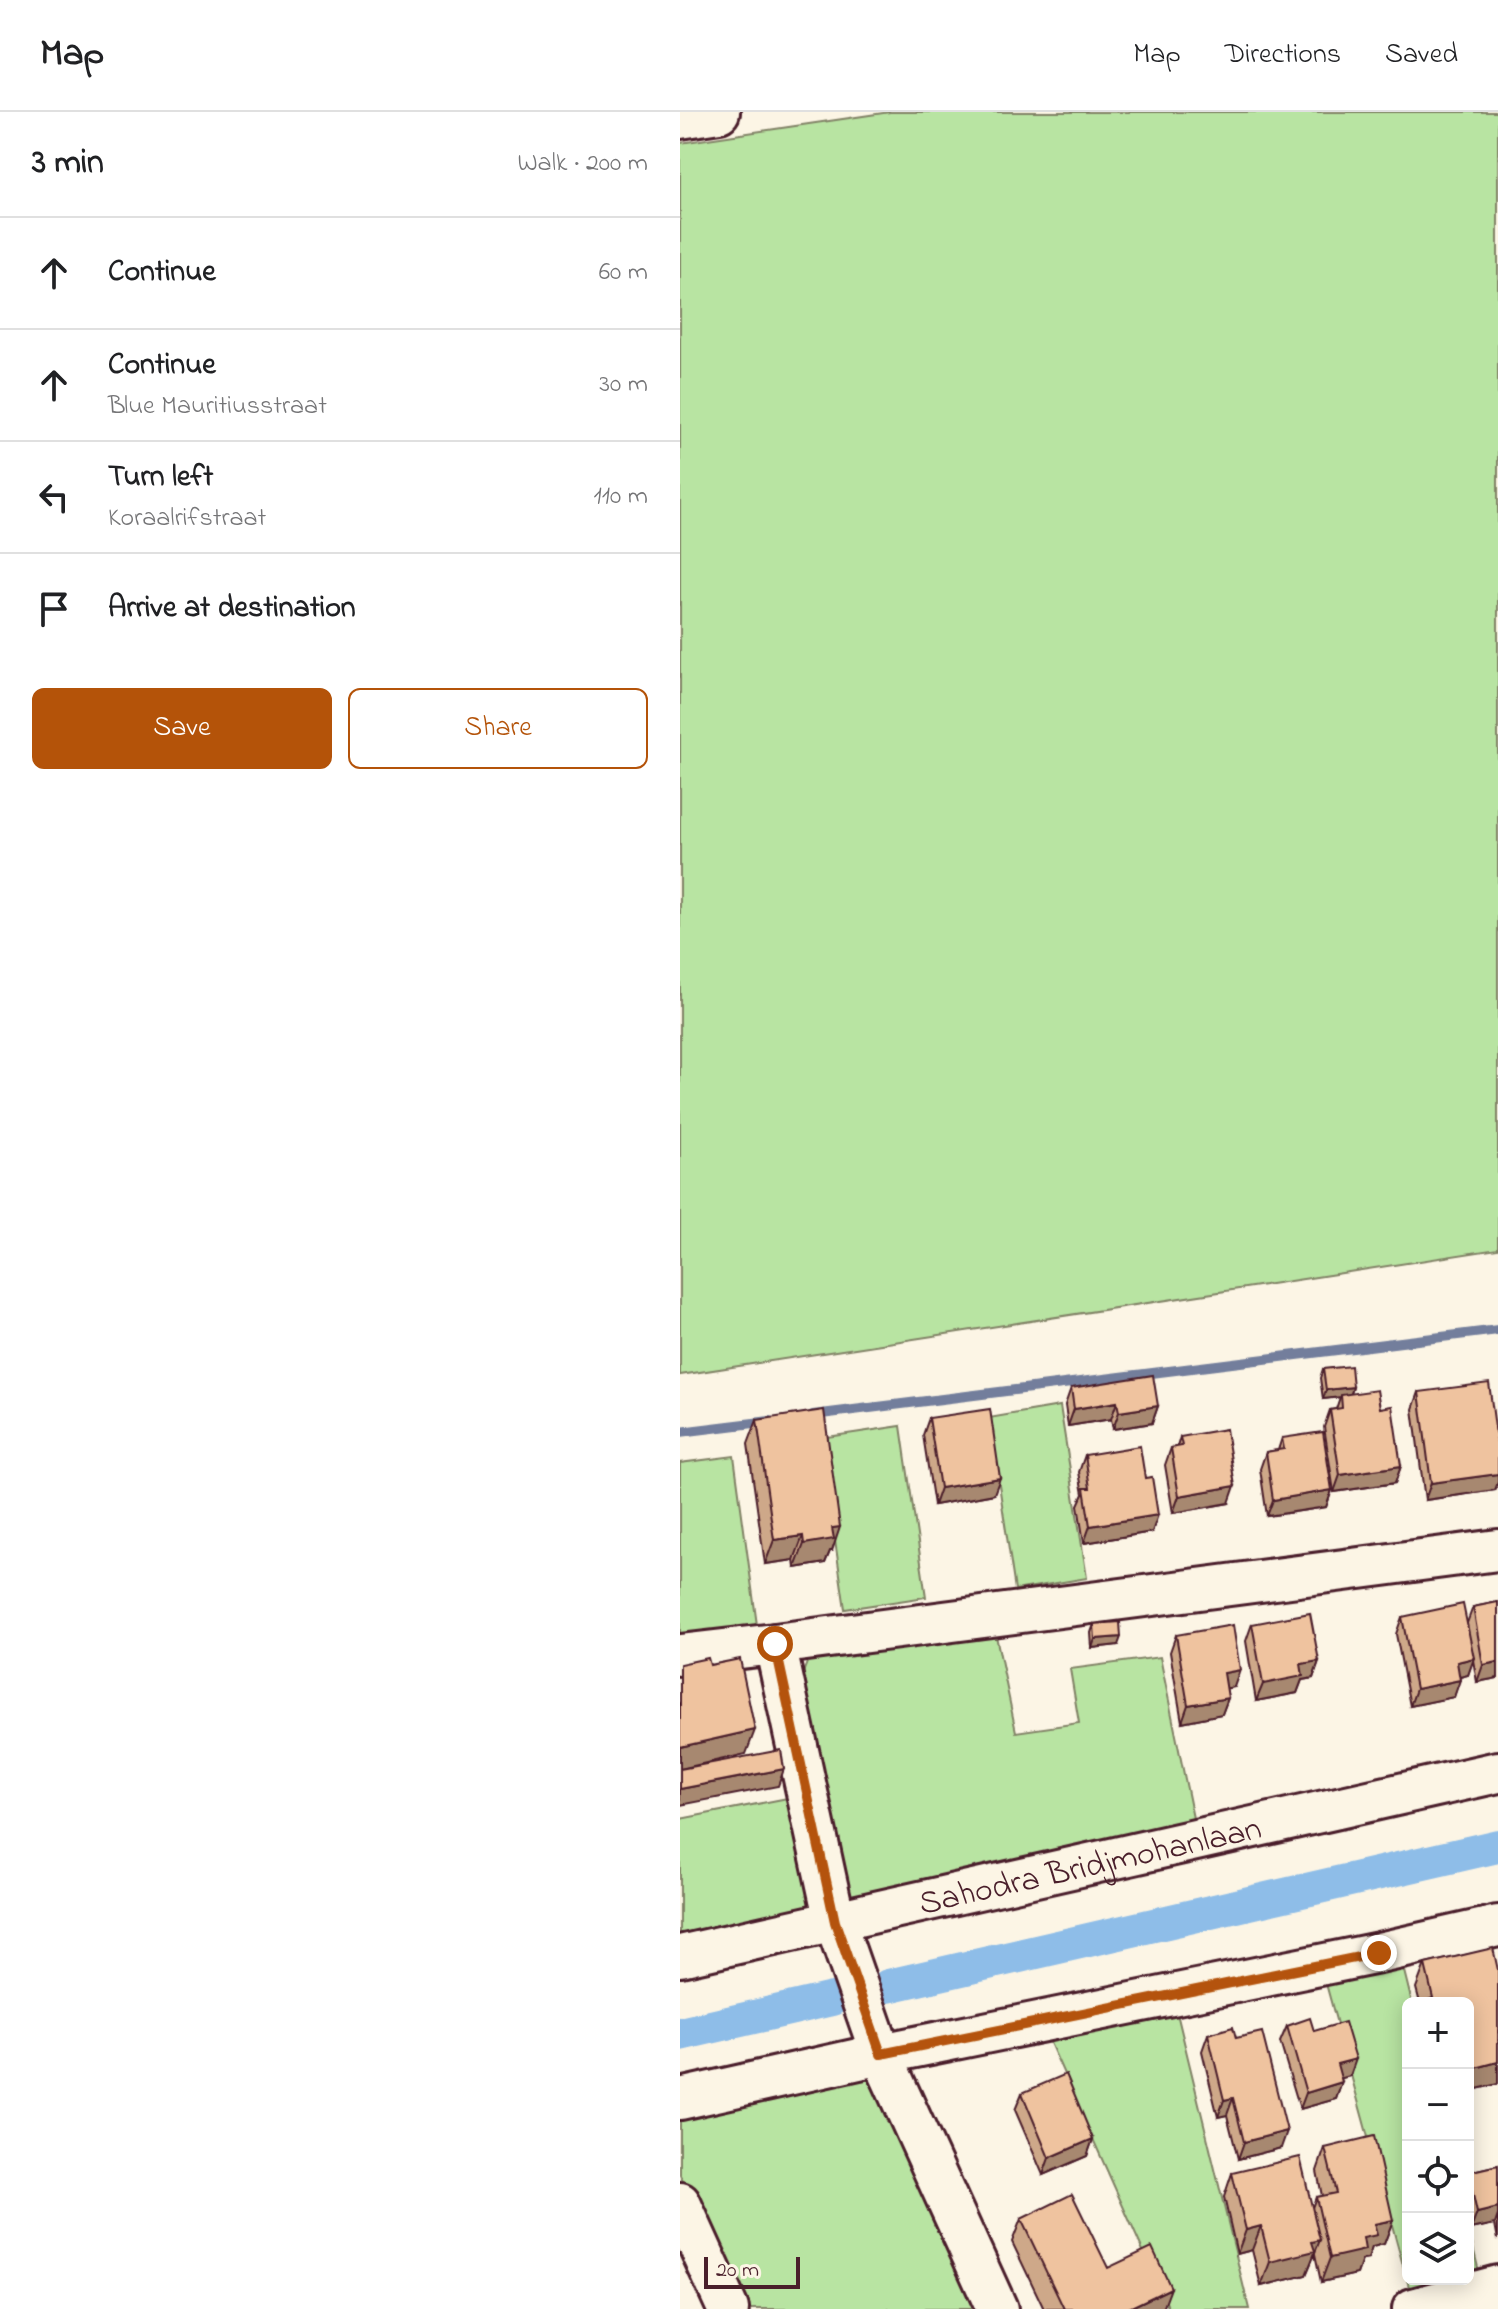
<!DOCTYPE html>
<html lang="en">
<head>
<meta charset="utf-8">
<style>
	body { margin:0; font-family:"Indie Flower",sans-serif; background:#f6f6f6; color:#202124 }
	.controls { position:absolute; right:24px; bottom:24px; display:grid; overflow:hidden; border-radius:12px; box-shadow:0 4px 20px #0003 }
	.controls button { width:72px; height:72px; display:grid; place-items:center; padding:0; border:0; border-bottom:2px solid #e0e0e0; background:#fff; color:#202124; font:40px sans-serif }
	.scale { position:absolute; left:24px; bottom:20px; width:96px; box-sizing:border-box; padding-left:8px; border:4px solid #4a1f2b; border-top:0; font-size:22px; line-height:28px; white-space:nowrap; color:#4a1f2b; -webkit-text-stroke:6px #fcf5e5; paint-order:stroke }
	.stop { position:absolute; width:24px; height:24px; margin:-18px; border:6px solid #b45309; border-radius:50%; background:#fff }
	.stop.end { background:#b45309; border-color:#fff; box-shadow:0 2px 8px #0008 }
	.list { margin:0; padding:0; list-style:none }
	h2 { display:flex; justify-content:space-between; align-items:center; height:104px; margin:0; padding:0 32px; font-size:34px }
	h2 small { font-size:26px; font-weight:400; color:#757577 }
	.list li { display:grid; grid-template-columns:52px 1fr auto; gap:24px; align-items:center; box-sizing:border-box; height:112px; padding:0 32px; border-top:2px solid #e0e0e0 }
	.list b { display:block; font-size:30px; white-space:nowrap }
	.list p { margin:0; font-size:26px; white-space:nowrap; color:#757577 }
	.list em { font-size:26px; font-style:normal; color:#757577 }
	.actions { display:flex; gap:16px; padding:24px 32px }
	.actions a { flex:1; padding:18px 0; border:2px solid #b45309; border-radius:12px; text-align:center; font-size:28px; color:#b45309 }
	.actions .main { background:#b45309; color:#fff }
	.icon { flex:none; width:44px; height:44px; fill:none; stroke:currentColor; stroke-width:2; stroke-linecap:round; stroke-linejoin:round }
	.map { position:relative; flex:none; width:818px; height:2197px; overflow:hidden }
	header { display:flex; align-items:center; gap:48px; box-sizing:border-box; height:112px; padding:0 40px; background:#fff; border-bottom:2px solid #e0e0e0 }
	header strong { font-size:38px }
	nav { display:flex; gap:44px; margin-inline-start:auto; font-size:28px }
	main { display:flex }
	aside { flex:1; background:#fff }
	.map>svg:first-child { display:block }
	.green { fill:#b8e4a2; stroke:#818266; stroke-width:2 }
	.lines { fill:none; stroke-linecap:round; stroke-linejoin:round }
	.stream { stroke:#737e9c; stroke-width:10 }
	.canal { stroke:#8ebde8; stroke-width:34 }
	.minor-casing { stroke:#4a1f2b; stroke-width:46 }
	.minor { stroke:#fcf5e5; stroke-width:40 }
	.wall { fill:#cea889; stroke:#4a1f2b; stroke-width:2 }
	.shaded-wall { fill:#a7886f; stroke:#4a1f2b; stroke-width:2 }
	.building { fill:#efc39f; stroke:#4a1f2b; stroke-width:2 }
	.route { stroke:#b45309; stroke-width:10 }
	.labels { text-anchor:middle; stroke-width:8; stroke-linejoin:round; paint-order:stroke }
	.street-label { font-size:34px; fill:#4a1f2b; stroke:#fcf5e5 }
</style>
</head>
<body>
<header>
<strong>Map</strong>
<nav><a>Map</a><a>Directions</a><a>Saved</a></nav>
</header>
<main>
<aside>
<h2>3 min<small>Walk · 200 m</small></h2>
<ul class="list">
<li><svg class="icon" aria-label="ahead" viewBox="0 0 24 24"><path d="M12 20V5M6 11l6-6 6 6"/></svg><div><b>Continue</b></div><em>60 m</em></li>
<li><svg class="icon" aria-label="ahead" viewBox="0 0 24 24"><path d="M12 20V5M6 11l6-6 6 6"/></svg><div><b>Continue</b><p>Blue Mauritiusstraat</p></div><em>30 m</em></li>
<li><svg class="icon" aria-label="left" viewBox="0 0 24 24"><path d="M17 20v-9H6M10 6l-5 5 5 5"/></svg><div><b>Turn left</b><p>Koraalrifstraat</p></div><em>110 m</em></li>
<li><svg class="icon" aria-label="arrive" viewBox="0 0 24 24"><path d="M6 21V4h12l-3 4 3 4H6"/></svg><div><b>Arrive at destination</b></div></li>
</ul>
<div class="actions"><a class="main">Save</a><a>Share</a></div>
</aside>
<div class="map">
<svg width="818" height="2197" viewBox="0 0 818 2197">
	<rect width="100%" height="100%" fill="#fcf5e5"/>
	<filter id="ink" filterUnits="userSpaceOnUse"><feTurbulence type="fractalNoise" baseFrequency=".0125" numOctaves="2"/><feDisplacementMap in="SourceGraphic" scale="16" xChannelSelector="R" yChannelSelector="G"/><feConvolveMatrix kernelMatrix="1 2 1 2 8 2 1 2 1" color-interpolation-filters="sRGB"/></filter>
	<g filter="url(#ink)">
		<!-- green -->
		<path class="green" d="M210 0H818V1137L0 1263V31Z
			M380 1294 407 1466 335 1478 309 1306Z
			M221 1314 246 1485 165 1497 140 1326Z
			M54 1344 77 1513 0 1524V1351Z
			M315 1519 336 1620 399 1611 390 1557 480 1545 516 1721 170 1787 119 1571 128 1548 141 1536Z
			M118 1684 135 1783 124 1800 0 1833V1707Z
			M722 1851 732 1891H728V2167H788V2115L804 2180 735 2197 645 1868Z
			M496 1897 569 2197H489L366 1922Z
			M177 1961 192 1965 305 2197H63L0 2063V1998Z"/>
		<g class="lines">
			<!-- stream -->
			<path class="stream" d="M133 1303 818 1218
				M0 1320 90 1309"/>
			<!-- canal -->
			<path class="canal" d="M208 1874 818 1734
				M0 1922 152 1887"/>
			<!-- minor casing -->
			<g class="minor-casing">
				<g id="minor">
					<path d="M0 6 39 0"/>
					<path d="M95 1532 818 1438"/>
					<path d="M0 1543 95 1532 155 1810 201 1942 317 2197"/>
					<path id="s1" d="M0 1844 818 1660"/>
					<path d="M0 1987 201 1942 699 1841 818 1814"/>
					<path d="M0 2091 48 2197"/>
					<path d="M733 2197 818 2174"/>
				</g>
			</g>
			<!-- minor -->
			<use href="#minor" class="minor"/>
		</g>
		<!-- wall -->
		<path class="wall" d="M643 1257 673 1275 671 1282 700 1296 721 1354 715 1371 654 1380 644 1315 650 1298 656 1297 660 1285 643 1287 640 1266Z
			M391 1276 478 1294 472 1311 433 1317 431 1307 388 1314 385 1293Z
			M739 1280 818 1338V1370L815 1378 745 1388 733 1297Z
			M249 1306 314 1382 254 1393 243 1323Z
			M77 1308 152 1439H150L145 1451 115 1456 114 1448 85 1452 68 1332Z
			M500 1325 549 1391 493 1401 485 1353 491 1336 497 1335Z
			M602 1326 652 1378 646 1395 587 1404 580 1357 586 1340 598 1338Z
			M405 1343 472 1420 404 1431 398 1393 403 1382 399 1360Z
			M818 1490V1566L797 1570 793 1548 788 1563 780 1565 774 1585 730 1594 716 1522 722 1505 787 1511 793 1495Z
			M414 1512 438 1533 412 1536 411 1521Z
			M572 1512 639 1549 633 1566 622 1568 617 1581 576 1589 566 1529Z
			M496 1523 554 1575 546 1576 548 1586 542 1602 502 1610 490 1540Z
			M745 1852 818 1858V1972L788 1979V1891H740L736 1876Z
			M607 1914 634 1919 670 1964 661 1966 662 1970 656 1987 620 1997 600 1930Z
			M528 1922 556 1926 601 2036 558 2047 547 2003 538 2005 522 1939Z
			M342 1981 413 2027 407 2044 363 2063 335 1998Z
			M645 2036 713 2108 704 2132 692 2135 688 2147 682 2148 677 2162 641 2170 635 2142 626 2163 581 2174 572 2138 557 2142 544 2085 552 2061 632 2096 636 2085 642 2084 637 2059Z
			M818 2053V2128L815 2112 791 2117 788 2103V2060Z
			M341 2107 428 2156 483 2197H364L332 2130Z"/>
		<!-- shaded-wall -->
		<path class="shaded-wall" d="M673 1275 670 1284 643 1287 646 1278Z
			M437 1290 431 1307 388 1314 394 1297Z
			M478 1294 472 1311 433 1317 439 1300Z
			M721 1354 715 1371 654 1380 660 1363Z
			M818 1362V1370L815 1378 745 1388 751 1371Z
			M320 1366 314 1382 254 1393 260 1376Z
			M555 1374 549 1391 493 1401 499 1384Z
			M652 1378 646 1395 587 1404 593 1388Z
			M478 1403 472 1420 404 1431 410 1414Z
			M160 1415 152 1439H150L145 1451 115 1456 124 1432 152 1416Z
			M123 1424 114 1448 85 1452 94 1428Z
			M441 1525 438 1533 412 1536 415 1527Z
			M794 1546 788 1563 771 1567 777 1550Z
			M639 1549 633 1566 622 1568 617 1581 576 1589 583 1572 621 1552Z
			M818 1550V1566L797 1570 803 1553Z
			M560 1558 554 1575 538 1578 544 1561Z
			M780 1568 774 1585 730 1594 736 1577Z
			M548 1586 542 1602 502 1610 508 1593Z
			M75 1618 66 1642 0 1657V1635Z
			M104 1657 98 1674 0 1693V1677Z
			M676 1947 670 1964 651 1969 657 1952Z
			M818 1950V1972L788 1979V1958Z
			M662 1970 656 1987 620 1997 626 1981Z
			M553 1986 547 2003 538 2005 544 1988Z
			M607 2019 601 2036 558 2047 564 2030Z
			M413 2027 407 2044 363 2063 369 2046Z
			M818 2096V2103L815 2112 791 2117 797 2101Z
			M713 2108 704 2132 692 2135 688 2147 682 2148 677 2162 641 2170 650 2146 683 2126 694 2112Z
			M581 2114 572 2138 557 2142 566 2118Z
			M640 2128 626 2163 581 2174 590 2150 632 2130Z
			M491 2176 483 2197H447Z"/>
		<!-- building -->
		<path class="building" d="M671 1254 673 1275 646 1278 643 1257Z
			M473 1263 478 1294 439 1300 437 1290 394 1297 391 1276Z
			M809 1271 818 1338V1362L751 1371 739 1280Z
			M697 1278 700 1296 712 1294 721 1354 660 1363 650 1298 662 1296 661 1283Z
			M310 1297 320 1366 260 1376 249 1306Z
			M144 1298 160 1415 152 1416 154 1427 124 1432 123 1424 94 1428 77 1308Z
			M546 1317 555 1374 499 1384 491 1336 502 1334 500 1325Z
			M643 1320 652 1378 593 1388 586 1340 604 1337 602 1326Z
			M460 1334 465 1366 472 1365 478 1403 410 1414 404 1376H410L405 1343Z
			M818 1490V1550L803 1553 793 1495Z
			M783 1492 794 1546 777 1550 780 1568 736 1577 722 1505Z
			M630 1501 639 1549 621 1552 623 1564 583 1572 572 1512Z
			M440 1510 441 1525 415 1527 414 1512Z
			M553 1513 560 1558 544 1561 548 1586 508 1593 496 1523Z
			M28 1546 30 1553 60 1547 75 1618 0 1635V1552Z
			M101 1638 104 1657 0 1677V1657Z
			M813 1836 818 1858V1950L788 1958V1891H749L748 1888 753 1886 745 1852Z
			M630 1906 634 1919 665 1910 676 1947 657 1952 662 1970 626 1981 607 1914Z
			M553 1915 556 1926 582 1920 607 2019 564 2030 553 1986 544 1988 528 1922Z
			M386 1962 413 2027 369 2046 342 1981Z
			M694 2024 713 2108 694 2112 697 2123 683 2126 685 2138 650 2146 636 2085 656 2081 645 2036Z
			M620 2045 640 2128 632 2130 635 2139 590 2150 581 2114 566 2118 552 2061Z
			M818 2053V2096L797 2101 788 2060Z
			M392 2082 428 2156 472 2135 491 2176 447 2197H384L341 2107Z"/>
	</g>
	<g class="lines" filter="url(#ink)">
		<!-- route -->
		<path class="route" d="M95 1532 155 1810 201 1942 699 1841"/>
	</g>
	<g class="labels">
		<!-- street labels -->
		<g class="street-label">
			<text dy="12" stroke="none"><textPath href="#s1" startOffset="420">Sahodra Bridjmohanlaan</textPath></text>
		</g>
	</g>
</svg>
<div class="controls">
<button>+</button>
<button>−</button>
<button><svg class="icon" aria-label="locate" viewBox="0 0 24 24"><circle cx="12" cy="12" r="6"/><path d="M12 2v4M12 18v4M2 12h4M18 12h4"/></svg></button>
<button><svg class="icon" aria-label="layers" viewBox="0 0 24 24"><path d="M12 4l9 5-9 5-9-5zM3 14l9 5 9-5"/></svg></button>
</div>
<div class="scale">20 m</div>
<div class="stop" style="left:95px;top:1532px"></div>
<div class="stop end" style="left:699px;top:1841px"></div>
</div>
</main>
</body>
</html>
